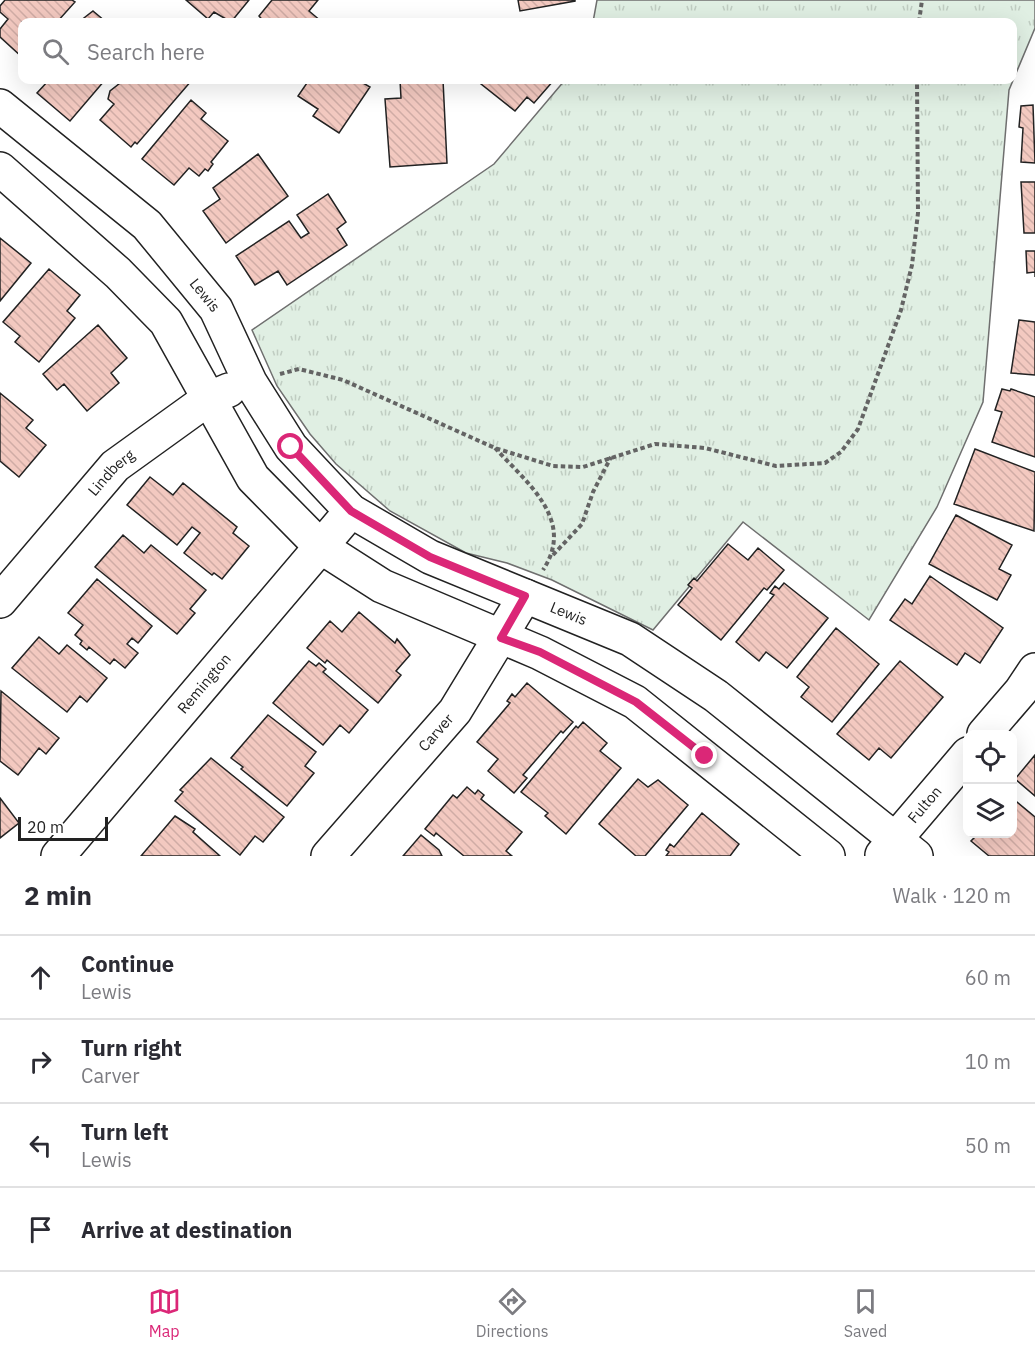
<!DOCTYPE html>
<html lang="en">
<head>
<meta charset="utf-8">
<style>
	body { margin:0; font-family:"IBM Plex Sans",sans-serif; background:#f2f2f3; color:#2b2b33 }
	.controls { position:absolute; right:18px; bottom:18px; display:grid; overflow:hidden; border-radius:12px; box-shadow:0 6px 24px #0002 }
	.controls button { width:54px; height:54px; display:grid; place-items:center; padding:0; border:0; border-bottom:2px solid #e1e1e2; background:#fff; color:#2b2b33; font:30px sans-serif }
	.scale { position:absolute; left:18px; bottom:15px; width:90px; box-sizing:border-box; padding-left:6px; border:3px solid #222; border-top:0; font-size:16px; line-height:21px; white-space:nowrap; color:#222; -webkit-text-stroke:4px #fff; paint-order:stroke }
	.stop { position:absolute; width:18px; height:18px; margin:-14px; border:4px solid #db2777; border-radius:50%; background:#fff }
	.stop.end { background:#db2777; border-color:#fff; box-shadow:0 2px 6px #0008 }
	.list { margin:0; padding:0; list-style:none }
	h2 { display:flex; justify-content:space-between; align-items:center; height:78px; margin:0; padding:0 24px; font-size:26px }
	h2 small { font-size:20px; font-weight:400; color:#7c7c81 }
	.list li { display:grid; grid-template-columns:39px 1fr auto; gap:18px; align-items:center; box-sizing:border-box; height:84px; padding:0 24px; border-top:2px solid #e1e1e2 }
	.list b { display:block; font-size:22px; white-space:nowrap }
	.list p { margin:0; font-size:20px; white-space:nowrap; color:#7c7c81 }
	.list em { font-size:20px; font-style:normal; color:#7c7c81 }
	.icon { flex:none; width:33px; height:33px; fill:none; stroke:currentColor; stroke-width:2; stroke-linecap:round; stroke-linejoin:round }
	.map { position:relative; flex:none; width:1035px; height:856px; overflow:hidden }
	.search { position:absolute; background:#fff; box-shadow:0 6px 24px #0002; left:18px; right:18px; top:18px; height:66px; display:flex; align-items:center; gap:15px; box-sizing:border-box; padding:0 21px; border-radius:12px; color:#7c7c81; font-size:22px }
	.sheet { height:414px; background:#fff }
	nav { display:flex; justify-content:space-around; align-items:center; box-sizing:border-box; height:84px; border-top:2px solid #e1e1e2; background:#fff; font-size:16px; color:#7c7c81 }
	nav a { display:grid; justify-items:center; gap:3px }
	nav .on { color:#db2777 }
	.map>svg:first-child { display:block }
	.park { fill:url(#park-tufts); stroke:#6f6f6f; stroke-width:1.5 }
	.building { fill:url(#building-back-hatch); stroke:#222; stroke-width:1.5 }
	.lines { fill:none; stroke-linecap:round; stroke-linejoin:round }
	.minor-casing { stroke:#222; stroke-width:36 }
	.path { stroke:#646464; stroke-width:4; stroke-dasharray:4.5 3; stroke-linecap:butt }
	.minor { stroke:#fff; stroke-width:33 }
	.route { stroke:#db2777; stroke-width:8 }
	.labels { text-anchor:middle; stroke-width:4.5; stroke-linejoin:round; paint-order:stroke }
	.street-label { font-size:15px; fill:#222; stroke:#fff }
</style>
</head>
<body>
<div class="map">
<svg width="1035" height="856" viewBox="0 0 1035 856">
	<defs>
		<pattern id="park-tufts" width="24" height="20" patternUnits="userSpaceOnUse" patternTransform="scale(1.5)"><rect width="24" height="20" fill="#e0efe3"/><path d="M3 7l-1-3M5 7V3M7 7l1-3M15 17l-1-3M17 17v-4M19 17l1-3" fill="none" stroke="#c0cdc2"/></pattern>
		<pattern id="building-back-hatch" width="6" height="6" patternUnits="userSpaceOnUse" patternTransform="scale(1.5)"><rect width="6" height="6" fill="#f3c9c0"/><path d="M-1 5l2 2M0 0l6 6M5-1l2 2" fill="none" stroke="#d0aca5"/></pattern>
	</defs>
	<rect width="100%" height="100%" fill="#fff"/>
	<!-- park -->
	<path class="park" d="M597 0H1035V28L1009 90 983 402 937 507 869 620 743 522 653 630 552 580 507 563 466 553 390 511 336 464 310 434 277 386 252 330 494 164 565 80H1012V22H593Z"/>
	<!-- building -->
	<path class="building" d="M5 0H72L75 2 57 22H22V57L0 37V29L8 19 0 12V6Z
		M186 0H249L231 22 214 12 208 19Z
		M272 0H318L309 11 322 22H264L259 16Z
		M518 0H575V1L520 11Z
		M93 11 106 22 80 21Z
		M49 80H105L70 121 37 93Z
		M124 80H192L137 144 135 142 131 147 100 120 114 104 108 99 110 91Z
		M309 80H358L370 87 339 133 313 116 318 109 298 96Z
		M400 80H443L447 163 390 167 385 99 401 98Z
		M476 80H554L534 103 527 97 515 111Z
		M191 100 206 113 201 119 228 141 211 162 213 164 208 171 205 169 199 176 189 168 174 185 142 159Z
		M1033 105 1035 163 1021 162 1023 128 1019 127 1021 106Z
		M258 154 288 196 226 243 203 211 220 199 213 188Z
		M1021 182H1035V233H1024Z
		M328 194 346 222 337 229 347 245 287 285 278 271 255 285 236 256 289 221 301 238 309 233 297 215Z
		M0 238 31 263 0 301Z
		M1026 251H1035V277V272L1027 273Z
		M49 269 80 295 67 311 75 318 39 362 15 342 20 336 3 322Z
		M1019 320 1035 322V375L1011 373Z
		M98 325 127 358 111 373 119 383 87 411 64 384 57 390 43 374Z
		M1002 389 1010 391 1011 389 1035 397V457L992 442 1002 412 995 410Z
		M0 393 33 420 26 428 46 445 19 477 0 461Z
		M975 449 1035 472 1034 531 954 504Z
		M150 477 173 495 183 483 237 527 233 533 249 546 222 579 214 573 212 575 184 553 200 533 192 527 177 545 127 505Z
		M956 515 1012 545 999 569 1011 575 997 600 929 564Z
		M123 535 144 553 151 545 206 590 190 609 195 613 177 634 95 567Z
		M728 544 748 560 758 548 784 570 767 590 764 588 721 640 678 605 692 588 688 585 694 578 697 581Z
		M930 576 1003 628 980 663 965 653 957 665 890 620 905 599 912 604Z
		M97 579 152 626 138 643 132 638 127 644 138 653 125 668 114 659 110 664 89 647 87 650 80 644 82 641 75 635 83 625 68 613Z
		M784 583 828 618 787 668 766 652 759 661 736 642 774 595 770 593 775 586 779 589Z
		M359 612 395 643 397 639 410 655 396 671 401 675 378 703 327 660 325 663 307 648 330 621 342 632Z
		M836 628 879 664 832 722 801 697 809 687 797 677Z
		M39 637 59 654 67 645 107 678 87 702 80 696 67 712 12 668Z
		M309 661 316 666 319 663 326 669 323 672 368 710 349 733 340 725 323 745 273 703Z
		M900 661 943 697 891 758 879 748 869 760 837 734Z
		M527 683 573 722 563 733 561 731 523 775 527 778 514 793 488 771 498 759 477 742 510 703 507 701 512 694 515 697Z
		M1 691 59 738 46 754 39 748 18 775 0 761Z
		M268 715 316 752 305 766 314 773 287 806 241 769 243 767 231 758Z
		M583 722 607 743 600 751 621 768 566 834 545 816 548 813 521 792 576 726 578 728Z
		M1035 755V796L1015 779Z
		M211 758 284 817 263 842 255 836 240 855 175 801 183 792 180 790Z
		M638 779 648 787 658 780 688 805 645 856H636L599 824Z
		M467 787 475 794 478 790 484 795 481 799 522 832 506 851 512 856H464L436 833 434 836 425 829 453 795 457 798Z
		M0 798 19 823 0 838Z
		M1012 798 1035 817V856H989L971 841 978 834H1012Z
		M702 813 739 844 730 856H666L669 852 666 850 670 844 674 847Z
		M175 816 195 829 193 832 220 856H141Z
		M421 835 439 850 442 856H403Z"/>
	<g class="lines">
		<!-- minor casing -->
		<g class="minor-casing">
			<g id="minor">
				<path id="s1" d="M0 106 147 225 216 309 250 382 291 447 351 511 430 557 630 639 716 696 916 856"/>
				<path d="M0 169 118 273 166 322 253 478 321 547 382 586 540 653 635 702 828 856"/>
				<path id="s2" d="M0 601 115 466 208 399 229 390"/>
				<path d="M984 734 1021 691 1035 670"/>
				<path id="s3" d="M882 855 968 754"/>
				<path id="s4" d="M58 856 351 511"/>
				<path id="s5" d="M328 856 455 711 525 596"/>
			</g>
		</g>
		<!-- path -->
		<path class="path" d="M919 22 922 0
			M280 374 299 369 343 380 495 448 553 466 583 467 655 444 705 448 776 466 825 463 841 452 858 429 901 310 912 265 918 213 917 80
			M495 448C527 483 576 520 543 570
			M553 555 582 524 593 492 611 457"/>
		<!-- minor -->
		<use href="#minor" class="minor"/>
	</g>
	<g class="lines">
		<!-- route -->
		<path class="route" d="M291 447 351 511 430 557 525 596 501 638 540 652 636 702 705 756"/>
	</g>
	<g class="labels">
		<!-- street labels -->
		<g class="street-label">
			<text dy="5" stroke="none"><textPath href="#s1" startOffset="280">Lewis</textPath></text>
			<text dy="5" stroke="none"><textPath href="#s2" startOffset="170">Lindberg</textPath></text>
			<text dy="5" stroke="none"><textPath href="#s1" startOffset="784">Lewis</textPath></text>
			<text dy="5" stroke="none"><textPath href="#s4" startOffset="226">Remington</textPath></text>
			<text dy="5" stroke="none"><textPath href="#s5" startOffset="164">Carver</textPath></text>
			<text dy="5" stroke="none"><textPath href="#s3" startOffset="66">Fulton</textPath></text>
		</g>
	</g>
</svg>
<div class="controls">
<button><svg class="icon" aria-label="locate" viewBox="0 0 24 24"><circle cx="12" cy="12" r="6"/><path d="M12 2v4M12 18v4M2 12h4M18 12h4"/></svg></button>
<button><svg class="icon" aria-label="layers" viewBox="0 0 24 24"><path d="M12 4l9 5-9 5-9-5zM3 14l9 5 9-5"/></svg></button>
</div>
<div class="scale">20 m</div>
<div class="stop" style="left:291px;top:447px"></div>
<div class="stop end" style="left:705px;top:756px"></div>
<div class="search"><svg class="icon" aria-label="search" viewBox="0 0 24 24"><circle cx="10" cy="10" r="6"/><path d="M15 15l6 6"/></svg>Search here</div>
</div>
<section class="sheet">
<h2>2 min<small>Walk · 120 m</small></h2>
<ul class="list">
<li><svg class="icon" aria-label="ahead" viewBox="0 0 24 24"><path d="M12 20V5M6 11l6-6 6 6"/></svg><div><b>Continue</b><p>Lewis</p></div><em>60 m</em></li>
<li><svg class="icon" aria-label="right" viewBox="0 0 24 24"><path d="M7 20v-9h11M14 6l5 5-5 5"/></svg><div><b>Turn right</b><p>Carver</p></div><em>10 m</em></li>
<li><svg class="icon" aria-label="left" viewBox="0 0 24 24"><path d="M17 20v-9H6M10 6l-5 5 5 5"/></svg><div><b>Turn left</b><p>Lewis</p></div><em>50 m</em></li>
<li><svg class="icon" aria-label="arrive" viewBox="0 0 24 24"><path d="M6 21V4h12l-3 4 3 4H6"/></svg><div><b>Arrive at destination</b></div></li>
</ul>
</section>
<nav>
<a class="on"><svg class="icon" aria-label="map" viewBox="0 0 24 24"><path d="M3 6l6-2 6 2 6-2v14l-6 2-6-2-6 2zM9 4v14M15 6v14"/></svg>Map</a>
<a><svg class="icon" aria-label="directions" viewBox="0 0 24 24"><path d="M12 3l9 9-9 9-9-9zM9 14v-3h6M13 9l2 2-2 2"/></svg>Directions</a>
<a><svg class="icon" aria-label="saved" viewBox="0 0 24 24"><path d="M7 4h10v16l-5-4-5 4z"/></svg>Saved</a>
</nav>
</body>
</html>
